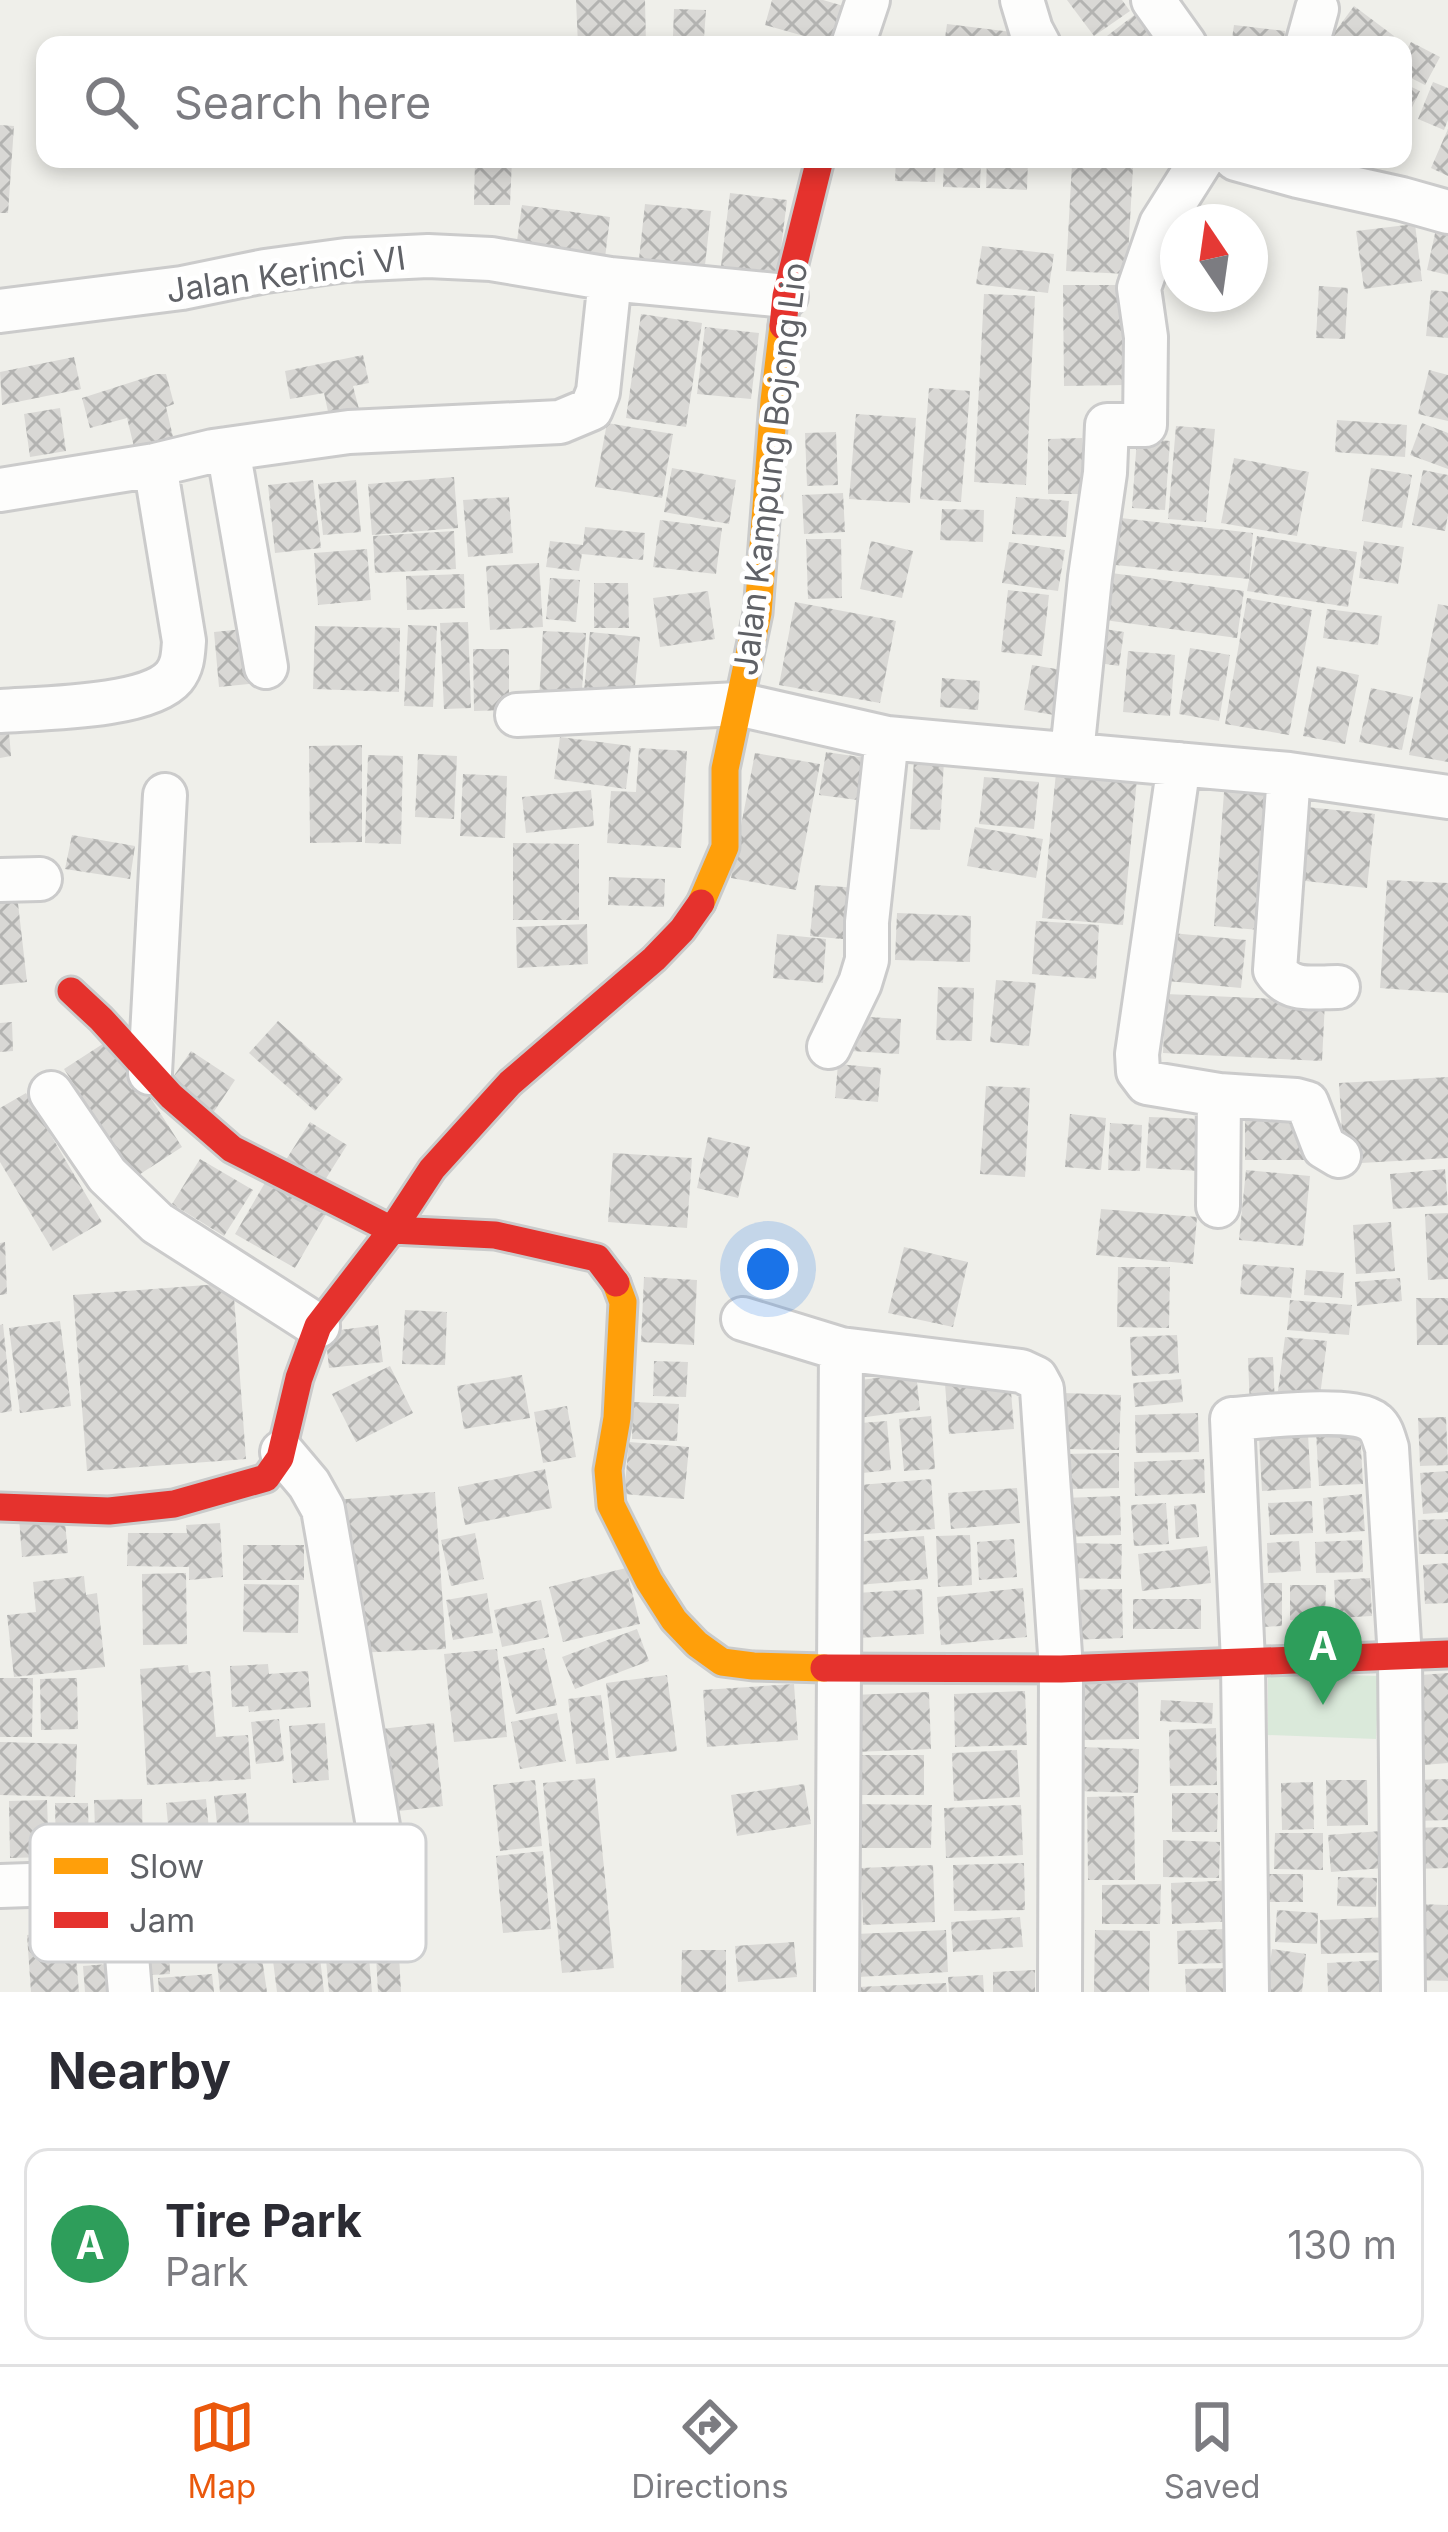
<!DOCTYPE html>
<html lang="en">
<head>
<meta charset="utf-8">
<style>
	body { margin:0; font-family:Inter,sans-serif; background:#f2f2f3; color:#2b2b33 }
	.compass { position:absolute; left:1160px; top:204px; width:108px; height:108px; border-radius:50%; background:#fff; box-shadow:0 6px 18px #0003; rotate:347deg }
	.you { position:absolute; left:768px; top:1269px; width:42px; height:42px; margin:-30px; border:9px solid #fff; border-radius:50%; background:#1a73e8; box-shadow:0 0 0 18px #1a73e833 }
	.badge { display:grid; place-items:center; width:78px; height:78px; border-radius:50%; background:#ea580c; color:#fff; font-size:39px; font-weight:700 }
	.pin { position:absolute; translate:-50% -99px; filter:drop-shadow(0 3px 6px #0008) }
	.pin::after { content:''; position:absolute; top:63px; width:42px; height:36px; background:inherit; clip-path:polygon(0 0,100% 0,50% 100%) }
	.list { margin:0; padding:0; list-style:none }
	h2 { display:flex; justify-content:space-between; align-items:center; height:156px; margin:0; padding:0 48px; font-size:51px }
	h2 small { font-size:39px; font-weight:400; color:#7c7c81 }
	.list li { display:grid; grid-template-columns:78px 1fr auto; gap:36px; align-items:center; box-sizing:border-box; height:192px; margin:0 24px 24px; padding:0 24px; border:3px solid #e1e1e2; border-radius:24px }
	.list b { display:block; font-size:45px; white-space:nowrap }
	.list p { margin:0; font-size:39px; white-space:nowrap; color:#7c7c81 }
	.list em { font-size:39px; font-style:normal; color:#7c7c81 }
	.icon { flex:none; width:66px; height:66px; fill:none; stroke:currentColor; stroke-width:2; stroke-linecap:round; stroke-linejoin:round }
	.map { position:relative; flex:none; width:1448px; height:1992px; overflow:hidden }
	.search { position:absolute; background:#fff; box-shadow:0 6px 18px #0003; left:36px; right:36px; top:36px; height:132px; display:flex; align-items:center; gap:30px; box-sizing:border-box; padding:0 42px; border-radius:24px; color:#7c7c81; font-size:45px }
	.sheet { height:372px; background:#fff }
	nav { display:flex; justify-content:space-around; align-items:center; box-sizing:border-box; height:168px; border-top:3px solid #e1e1e2; background:#fff; font-size:33px; color:#7c7c81 }
	nav a { display:grid; justify-items:center; gap:6px }
	nav .on { color:#ea580c }
	.map>svg:first-child { display:block }
	.park { fill:#dae9da }
	.building { fill:url(#building-cross-hatch) }
	.lines { fill:none; stroke-linecap:round; stroke-linejoin:round }
	.street-casing { stroke:#cbcbcb; stroke-width:48 }
	.slow-casing { stroke:#cacbcb; stroke-width:33 }
	.jam-casing { stroke:#cacbcb; stroke-width:33 }
	.street { stroke:#fdfdfc; stroke-width:42 }
	.slow { stroke:#ff9f0a; stroke-width:27 }
	.jam { stroke:#e5322d; stroke-width:27 }
	.labels { text-anchor:middle; stroke-width:10; stroke-linejoin:round; paint-order:stroke }
	.street-label { font-size:33px; fill:#606267; stroke:#fff }
	.key { fill:#fff; stroke:#cfd0d1; stroke-width:3 }
	.key-label { font-size:33px; fill:#606267 }
</style>
</head>
<body>
<div class="map">
<svg width="1448" height="1992" viewBox="0 0 1448 1992">
	<defs>
		<pattern id="building-cross-hatch" width="8" height="8" patternUnits="userSpaceOnUse" patternTransform="scale(3)"><rect width="8" height="8" fill="#d9d8d5"/><path d="M0 0l8 8M0 8l8-8" fill="none" stroke="#b3b3b1"/></pattern>
	</defs>
	<rect width="100%" height="100%" fill="#efefea"/>
	<!-- park -->
	<path class="park" d="M1268 1673 1379 1676 1376 1739 1268 1735Z"/>
	<!-- building -->
	<path class="building" d="M576 0H645L646 45H578Z
		M772 0H823L847 7 836 45 765 25Z
		M1067 0H1122L1130 11 1094 36Z
		M1354 6 1394 36 1388 45H1336L1329 40Z
		M674 9 706 10 704 38 723 39 722 45H657L658 36H673Z
		M1137 13 1160 45H1107L1103 39Z
		M947 24 1020 33 1018 45H944Z
		M1234 25 1285 31 1283 45H1231Z
		M1411 42 1440 57 1425 85 1403 74V57Z
		M1433 82 1448 88V120L1444 130 1418 119Z
		M1403 83 1420 91 1403 126Z
		M0 125 14 126 8 213H0Z
		M1448 129V176L1431 168Z
		M475 159H512L510 205H474Z
		M896 159H936L935 182 895 181Z
		M944 159H981L980 188 943 187Z
		M987 159H1028L1027 190 986 188Z
		M1072 164 1133 167 1127 274 1066 271Z
		M730 193 787 200 778 273 721 266Z
		M645 204 711 211 705 265 639 259Z
		M522 205 610 217 604 266 515 255Z
		M1439 215 1448 217V275L1427 270Z
		M1415 224 1422 281 1364 289 1356 231Z
		M982 246 1054 254 1048 293 976 284Z
		M1063 285H1124L1125 385 1064 386Z
		M1319 286 1348 288 1345 339 1316 338Z
		M1431 290 1448 292V338L1426 336Z
		M984 294 1035 296 1026 485 974 482Z
		M641 314 702 323 686 427 626 418Z
		M705 327 759 333 751 399 697 394Z
		M363 355 369 383 353 386 360 413 330 421 324 393 290 399 285 371Z
		M74 357 81 389 2 405 0 372Z
		M1429 370 1448 375V421L1418 414Z
		M157 374H166L174 404 166 407 174 441 135 451 127 418 90 428 82 398Z
		M929 388 970 391 961 502 920 499Z
		M60 408 66 451 30 457 24 414Z
		M856 414 916 418 910 503 849 499Z
		M1337 420 1407 425 1405 457 1335 452Z
		M607 423 673 434 662 498 595 487Z
		M1422 423 1448 433V469L1410 455Z
		M1176 426 1215 429 1206 522 1168 519Z
		M836 432 838 485 807 486 805 433Z
		M1082 438V494H1048V439Z
		M1137 438 1170 441 1165 510 1132 508Z
		M1234 458 1309 472 1297 536 1221 523Z
		M672 468 736 480 729 524 664 512Z
		M1371 468 1412 475 1402 528 1362 521Z
		M1423 470 1448 475V515L1445 531 1412 525Z
		M454 477 458 528 372 535 368 484Z
		M313 480 321 548 275 553 268 485Z
		M356 480 361 532 323 535 318 484Z
		M843 493 845 532 804 534 802 495Z
		M509 497 513 553 468 557 463 500Z
		M1016 497 1069 501 1066 537 1012 534Z
		M942 509 984 510 983 542 940 540Z
		M1112 517 1253 533 1249 579 1106 564Z
		M660 520 722 528 716 574 653 567Z
		M585 527 645 533 643 560 582 554 579 571 546 567 550 541 583 545Z
		M454 531 456 569 375 573 373 536Z
		M1257 536 1357 552 1348 607 1247 591Z
		M806 539H841L842 598 808 599Z
		M871 541 913 551 902 598 860 589Z
		M1364 541 1404 547 1398 584 1359 578Z
		M1009 542 1065 550 1058 591 1002 583Z
		M367 549 371 600 318 605 314 553Z
		M539 563 543 627 490 630 486 566Z
		M1104 572 1244 591 1237 638 1097 619Z
		M464 574 465 608 407 610 406 576Z
		M550 578 580 580 576 622 546 619Z
		M594 583H628L629 628H594Z
		M1008 590 1049 595 1042 656 1001 652Z
		M708 591 715 639 660 647 653 598Z
		M1247 598 1312 610 1289 735 1225 724Z
		M795 602 896 621 880 703 779 685Z
		M1438 604 1448 606V762L1409 755Z
		M1327 609 1382 616 1378 645 1323 638Z
		M468 622 471 708 444 709 440 623Z
		M408 625 437 626 433 707 404 706Z
		M315 626 400 628 399 692 313 689Z
		M254 628 259 683 219 687 214 632Z
		M1098 628 1124 632 1119 666 1092 662Z
		M543 631 586 633 581 703 539 700Z
		M590 632 640 637 633 705 583 700Z
		M1190 648 1230 655 1219 721 1179 714Z
		M473 649H509V710L474 711Z
		M1128 651 1175 655 1170 716 1123 712Z
		M1032 665 1062 670 1054 715 1024 710Z
		M1317 666 1359 675 1345 744 1303 736Z
		M942 678 980 681 978 710 940 707Z
		M1371 688 1413 697 1402 750 1359 742Z
		M8 720 11 756 0 758V721Z
		M560 737 631 746 626 789 554 779Z
		M362 745V842L310 843 309 746Z
		M639 748 687 751 681 848 607 843 611 791 636 792Z
		M826 752 880 760 873 802 819 795Z
		M755 753 820 764 796 890 731 878Z
		M418 754 457 756 454 819 415 817Z
		M368 755 403 756 401 844 365 843Z
		M914 759 944 761 940 830 910 829Z
		M1057 762 1138 769 1123 925 1042 918Z
		M463 774 507 776 505 838 460 836Z
		M984 777 1039 782 1034 829 979 824Z
		M1225 779 1270 782 1259 930 1214 926Z
		M591 790 594 826 526 833 522 797Z
		M1297 806 1375 814 1367 888 1288 879Z
		M975 827 1043 839 1036 878 967 866Z
		M72 835 135 846 130 879 65 869Z
		M513 843 579 844V920H513Z
		M609 877 665 879 664 907 608 905Z
		M1387 880 1448 883V993L1380 988Z
		M815 885 858 888 853 940 810 936Z
		M16 886 27 982 0 985V888Z
		M897 913 971 916 970 962 895 960Z
		M1036 921 1099 925 1096 979 1032 974Z
		M587 924 588 964 517 968 516 927Z
		M1161 932 1246 940 1241 988 1157 980Z
		M777 934 826 939 823 983 773 978Z
		M996 980 1036 983 1029 1046 990 1042Z
		M938 987 974 988 972 1041 936 1040Z
		M1166 994 1325 1001 1322 1061 1163 1053Z
		M853 1016 901 1019 899 1054 851 1051Z
		M278 1021 343 1079 315 1111 249 1053Z
		M12 1022 13 1051 0 1052V1023Z
		M112 1038 182 1147 134 1178 64 1069Z
		M191 1051 235 1080 213 1113 169 1083Z
		M838 1064 881 1068 878 1102 835 1098Z
		M1448 1077V1158L1344 1164 1339 1083Z
		M986 1086 1030 1088 1025 1177 980 1174Z
		M26 1093 102 1222 53 1251 0 1162V1108Z
		M1070 1114 1106 1118 1101 1170 1065 1167Z
		M1149 1117 1202 1119 1199 1171 1146 1168Z
		M1310 1118V1160H1245V1119Z
		M310 1122 347 1145 320 1188 282 1166Z
		M1110 1123 1142 1125 1140 1171 1108 1170Z
		M708 1137 750 1147 738 1198 697 1188Z
		M613 1153 692 1158 687 1228 608 1222Z
		M200 1159 253 1190 224 1236 172 1204Z
		M1445 1169 1448 1205 1393 1209 1390 1174Z
		M1246 1170 1310 1176 1303 1246 1239 1240Z
		M269 1176 329 1209 295 1268 235 1234Z
		M1101 1209 1197 1217 1193 1264 1096 1255Z
		M1448 1213V1279L1428 1280 1425 1214Z
		M1391 1222 1395 1271 1356 1274 1353 1225Z
		M5 1242 7 1294 0 1295V1243Z
		M904 1247 968 1262 953 1327 888 1313Z
		M1243 1264 1294 1268 1291 1298 1240 1294Z
		M1118 1267H1170L1169 1328 1117 1327Z
		M1306 1270 1344 1273 1342 1298 1304 1295Z
		M644 1277 697 1280 694 1345 641 1342Z
		M1400 1278 1402 1301 1357 1306 1355 1282Z
		M233 1283 246 1459 87 1471 73 1295Z
		M1416 1298H1448V1345H1417Z
		M1290 1300 1352 1305 1349 1335 1287 1330Z
		M405 1310 447 1312 445 1365 402 1364Z
		M60 1321 71 1406 20 1413 9 1328Z
		M3 1324 12 1411 0 1413V1325Z
		M378 1325 383 1362 329 1368 325 1332Z
		M1177 1335 1179 1373 1132 1376 1130 1337Z
		M1285 1337 1327 1341 1320 1396 1278 1391Z
		M1273 1357 1275 1407 1250 1408 1248 1358Z
		M654 1361 688 1362 686 1397 653 1396Z
		M390 1366 413 1413 356 1442 332 1394Z
		M916 1373 920 1410 858 1418 853 1381Z
		M522 1375 530 1418 464 1429 457 1386Z
		M1010 1379 1014 1429 949 1434 945 1384Z
		M1181 1379 1183 1402 1135 1407 1133 1383Z
		M1063 1393 1121 1395 1119 1450 1061 1449Z
		M633 1402 679 1404 677 1441 632 1439Z
		M567 1406 576 1457 543 1463 534 1412Z
		M1198 1413 1199 1452 1136 1453 1135 1415Z
		M931 1416 935 1469 904 1471 899 1419Z
		M1446 1417 1448 1465 1420 1466 1418 1418Z
		M887 1421 891 1470 853 1474 848 1424Z
		M1360 1430 1363 1484 1319 1486 1316 1432Z
		M1308 1434 1311 1488 1262 1491 1259 1437Z
		M629 1442 689 1447 684 1499 624 1494Z
		M1119 1453V1488L1062 1489V1454Z
		M1204 1459 1205 1493 1135 1496 1134 1462Z
		M545 1469 552 1508 465 1525 458 1487Z
		M1448 1471V1512L1423 1514 1420 1473Z
		M931 1479 935 1529 852 1535 848 1486Z
		M1017 1488 1020 1523 951 1529 948 1493Z
		M435 1492 446 1649 353 1653 335 1500Z
		M1362 1494 1365 1531 1326 1534 1323 1498Z
		M1120 1496 1121 1535 1063 1537 1062 1498Z
		M1312 1501 1313 1533 1270 1535 1268 1503Z
		M1166 1503 1169 1544 1134 1546 1131 1505Z
		M1196 1504 1199 1537 1176 1539 1174 1506Z
		M64 1512 68 1553 22 1557 19 1517Z
		M1448 1519V1554H1419L1418 1520Z
		M220 1523 223 1577 189 1580V1567L127 1566 128 1533H187L186 1525Z
		M475 1533 484 1579 451 1586 441 1540Z
		M970 1535 972 1585 938 1587 936 1536Z
		M924 1536 928 1579 858 1585 854 1542Z
		M1014 1539 1017 1577 979 1580 977 1542Z
		M1362 1540 1363 1572 1316 1573 1315 1542Z
		M1299 1541 1301 1571 1268 1573 1267 1543Z
		M1067 1543 1122 1544 1121 1579 1067 1578Z
		M243 1545H304V1580H243Z
		M1207 1546 1211 1583 1142 1591 1138 1554Z
		M1448 1563V1603L1425 1604 1423 1565Z
		M626 1568 640 1624 563 1642 549 1587Z
		M186 1573 187 1644 143 1645 142 1574Z
		M84 1576 86 1595 97 1593 105 1667 14 1677 7 1615 36 1612 33 1582Z
		M1370 1578 1372 1616 1336 1618 1334 1580Z
		M1262 1583H1282V1626L1262 1627Z
		M244 1584 299 1585 298 1633 243 1632Z
		M1290 1585H1326L1325 1620H1290Z
		M1023 1588 1027 1637 941 1645 937 1597Z
		M922 1589 924 1634 859 1638 856 1593Z
		M1122 1589 1123 1638 1068 1640 1067 1590Z
		M487 1593 493 1633 453 1640 446 1600Z
		M1133 1599H1201V1629H1133Z
		M541 1600 549 1637 502 1647 494 1610Z
		M637 1629 649 1661 575 1689 562 1657Z
		M544 1648 557 1705 516 1714 503 1657Z
		M497 1649 507 1737 454 1742 444 1654Z
		M268 1664 269 1674 308 1671 311 1707 249 1712 248 1706 232 1707 230 1666Z
		M188 1665 189 1673 210 1671 216 1737 248 1735 251 1779 147 1785 140 1669Z
		M1448 1673V1763L1411 1766 1406 1676Z
		M667 1675 677 1751 616 1758 606 1683Z
		M0 1678H33L32 1737H0Z
		M77 1678 78 1729 41 1730 40 1679Z
		M1138 1682 1139 1739 1083 1740 1082 1683Z
		M794 1684 798 1740 707 1747 703 1690Z
		M1025 1691 1027 1745 955 1747 954 1694Z
		M929 1692 931 1749 854 1752 852 1695Z
		M601 1695 609 1760 576 1764 568 1699Z
		M1161 1700 1213 1703 1212 1724 1160 1721Z
		M557 1713 566 1761 520 1769 511 1722Z
		M279 1719 284 1761 256 1764 251 1722Z
		M325 1723 329 1780 293 1783 289 1726Z
		M434 1723 443 1806 381 1813 372 1730Z
		M1216 1728 1217 1785 1170 1786 1169 1730Z
		M0 1742 77 1744 75 1797 0 1795Z
		M1080 1747 1139 1749 1138 1793 1079 1791Z
		M1017 1750 1020 1797 954 1801 952 1753Z
		M857 1755H924V1795H857Z
		M595 1778 614 1968 562 1973 543 1783Z
		M1448 1779V1820L1415 1821V1780Z
		M535 1780 542 1846 500 1851 493 1785Z
		M1326 1780H1367L1368 1825 1327 1826Z
		M1313 1782 1314 1829 1282 1830 1281 1783Z
		M804 1784 811 1824 737 1836 731 1795Z
		M246 1793 253 1858 221 1861 214 1796Z
		M1172 1793H1218L1217 1832H1172Z
		M1134 1796 1135 1880H1088L1087 1797Z
		M142 1799 143 1855 96 1856 94 1800Z
		M206 1799 212 1860 172 1864 166 1803Z
		M47 1800 49 1857 10 1858 9 1801Z
		M55 1803H88L89 1855H56Z
		M851 1804 932 1805 931 1848H851Z
		M1021 1805 1023 1855 946 1858 944 1808Z
		M1448 1827V1868L1413 1869V1828Z
		M1381 1831 1384 1868 1331 1872 1328 1835Z
		M1275 1833H1323V1870L1274 1869Z
		M1163 1840 1220 1842 1219 1878 1163 1877Z
		M543 1851 551 1929 503 1933 496 1856Z
		M1024 1863 1025 1910 954 1911 953 1865Z
		M933 1865 935 1922 863 1925 861 1868Z
		M1264 1874H1303V1902H1265Z
		M1338 1877 1377 1878 1376 1907 1337 1906Z
		M1237 1880 1238 1921 1172 1924 1171 1883Z
		M1161 1884 1160 1924H1102V1885Z
		M166 1895 170 1974 133 1976 129 1897Z
		M114 1899 117 1955 76 1957 79 1992H31L27 1935 76 1931 75 1902Z
		M1417 1904 1448 1905V1981L1415 1980Z
		M1277 1910 1318 1913 1317 1944 1275 1942Z
		M1020 1917 1023 1947 953 1952 951 1922Z
		M1391 1917 1392 1952 1321 1954 1320 1920Z
		M1225 1929 1226 1963 1178 1964 1177 1931Z
		M946 1930 948 1972 858 1977 856 1934Z
		M1095 1930 1150 1931 1149 1992H1094Z
		M317 1932 324 1992H277L270 1937Z
		M367 1934 372 1992H329L324 1938Z
		M398 1936 401 1992H378L375 1937Z
		M259 1938 267 1992H220L215 1942Z
		M794 1942 797 1977 738 1982 735 1946Z
		M1272 1949 1306 1954 1302 1992H1266Z
		M682 1950H726V1992H681Z
		M1385 1960 1386 1992H1328L1327 1963Z
		M120 1963 122 1992H85L83 1966Z
		M1232 1968V1992H1186L1185 1969Z
		M1035 1970V1992H993V1972Z
		M212 1974 214 1992H159L158 1978Z
		M983 1975 984 1992H949L948 1977Z
		M946 1983 947 1992H858V1987Z"/>
	<g class="lines">
		<!-- street casing -->
		<g class="street-casing">
			<path id="street" d="M1022 0 1031 30 1039 45
				M1153 0 1185 45
				M853 45 868 0
				M1307 45 1317 9
				M1236 159 1298 176 1402 199 1448 212
				M0 311 182 288 265 271 346 260 428 256 491 259 610 279 786 296
				M228 449 266 667
				M0 490 155 465 213 451 349 432 560 422 591 409 598 392 610 279
				M0 711C41 708 148 708 174 677 183 666 183 654 184 641L155 465
				M517 715 738 704 887 738 1289 774 1448 797
				M1072 753 1090 577 1105 473 1107 425H1145L1146 337 1139 288 1161 224 1202 159
				M1179 764 1137 1054 1138 1071 1147 1083 1219 1095 1218 1206
				M1289 774 1275 970C1290 993 1313 987 1338 987
				M0 880 40 879
				M829 1047 860 983 867 960V922L887 738
				M150 1073 165 795
				M51 1093 107 1175 157 1223 318 1326
				M1219 1095 1296 1100 1307 1103 1324 1147 1339 1156
				M743 1319 841 1349 1021 1371 1036 1378 1042 1389 1061 1669 1060 1992
				M206 1879C209 1902 206 1928 231 1936L362 1928
				M121 1883 130 1992
				M0 1886 206 1879 368 1858 382 1849 323 1509 309 1484 282 1452
				M837 1992 841 1349
				M1247 1992 1243 1662 1232 1419C1261 1417 1355 1405 1375 1423 1382 1429 1384 1439 1387 1448L1400 1658 1403 1992"/>
		</g>
		<!-- slow casing -->
		<g class="slow-casing">
			<path id="slow" d="M701 903 725 847V769L758 613 774 401 783 326
				M616 1283 623 1302 617 1418 608 1470 611 1505 649 1581 674 1620 697 1644 722 1662 753 1666 824 1668"/>
		</g>
		<!-- jam casing -->
		<g class="jam-casing">
			<path id="jam" d="M783 326 786 296 820 159
				M71 991 101 1019 171 1096 232 1149 392 1230 495 1235 597 1258 616 1283
				M0 1507 109 1511 174 1504 266 1478 280 1458 299 1378 318 1326 392 1230 432 1169 510 1083 654 959 682 930 701 903
				M824 1668 1061 1669 1448 1654"/>
		</g>
		<!-- street -->
		<use href="#street" class="street"/>
		<!-- slow -->
		<use href="#slow" class="slow"/>
		<!-- jam -->
		<use href="#jam" class="jam"/>
	</g>
	<g class="labels">
		<!-- street labels -->
		<g class="street-label">
			<text transform="translate(286 274) rotate(-8)" y="12">Jalan Kerinci VI</text>
			<text transform="translate(770 469) rotate(-83)" y="12">Jalan Kampung Bojong Lio</text>
		</g>
	</g>
	<!-- legend -->
	<rect x="30" y="1824" width="396" height="138" rx="18" class="key"/>
	<rect x="54" y="1858" width="54" height="16" fill="#ff9f0a"/>
	<rect x="54" y="1912" width="54" height="16" fill="#e5322d"/>
	<g class="key-label">
		<text x="129" y="1878">Slow</text>
		<text x="129" y="1932">Jam</text>
	</g>
</svg>
<svg class="compass" viewBox="-18 -18 36 36"><path d="M0-13l5 13h-10z" fill="#e53935"/><path d="M0 13l5-13h-10z" fill="#7c7c81"/></svg>
<div class="you"></div>
<div class="pin badge" style="left:1323px;top:1705px;background:#2e9e5b">A</div>
<div class="search"><svg class="icon" aria-label="search" viewBox="0 0 24 24"><circle cx="10" cy="10" r="6"/><path d="M15 15l6 6"/></svg>Search here</div>
</div>
<section class="sheet">
<h2>Nearby<small></small></h2>
<ul class="list">
<li><span class="badge" style="background:#2e9e5b">A</span><div><b>Tire Park</b><p>Park</p></div><em>130 m</em></li>
</ul>
</section>
<nav>
<a class="on"><svg class="icon" aria-label="map" viewBox="0 0 24 24"><path d="M3 6l6-2 6 2 6-2v14l-6 2-6-2-6 2zM9 4v14M15 6v14"/></svg>Map</a>
<a><svg class="icon" aria-label="directions" viewBox="0 0 24 24"><path d="M12 3l9 9-9 9-9-9zM9 14v-3h6M13 9l2 2-2 2"/></svg>Directions</a>
<a><svg class="icon" aria-label="saved" viewBox="0 0 24 24"><path d="M7 4h10v16l-5-4-5 4z"/></svg>Saved</a>
</nav>
</body>
</html>
